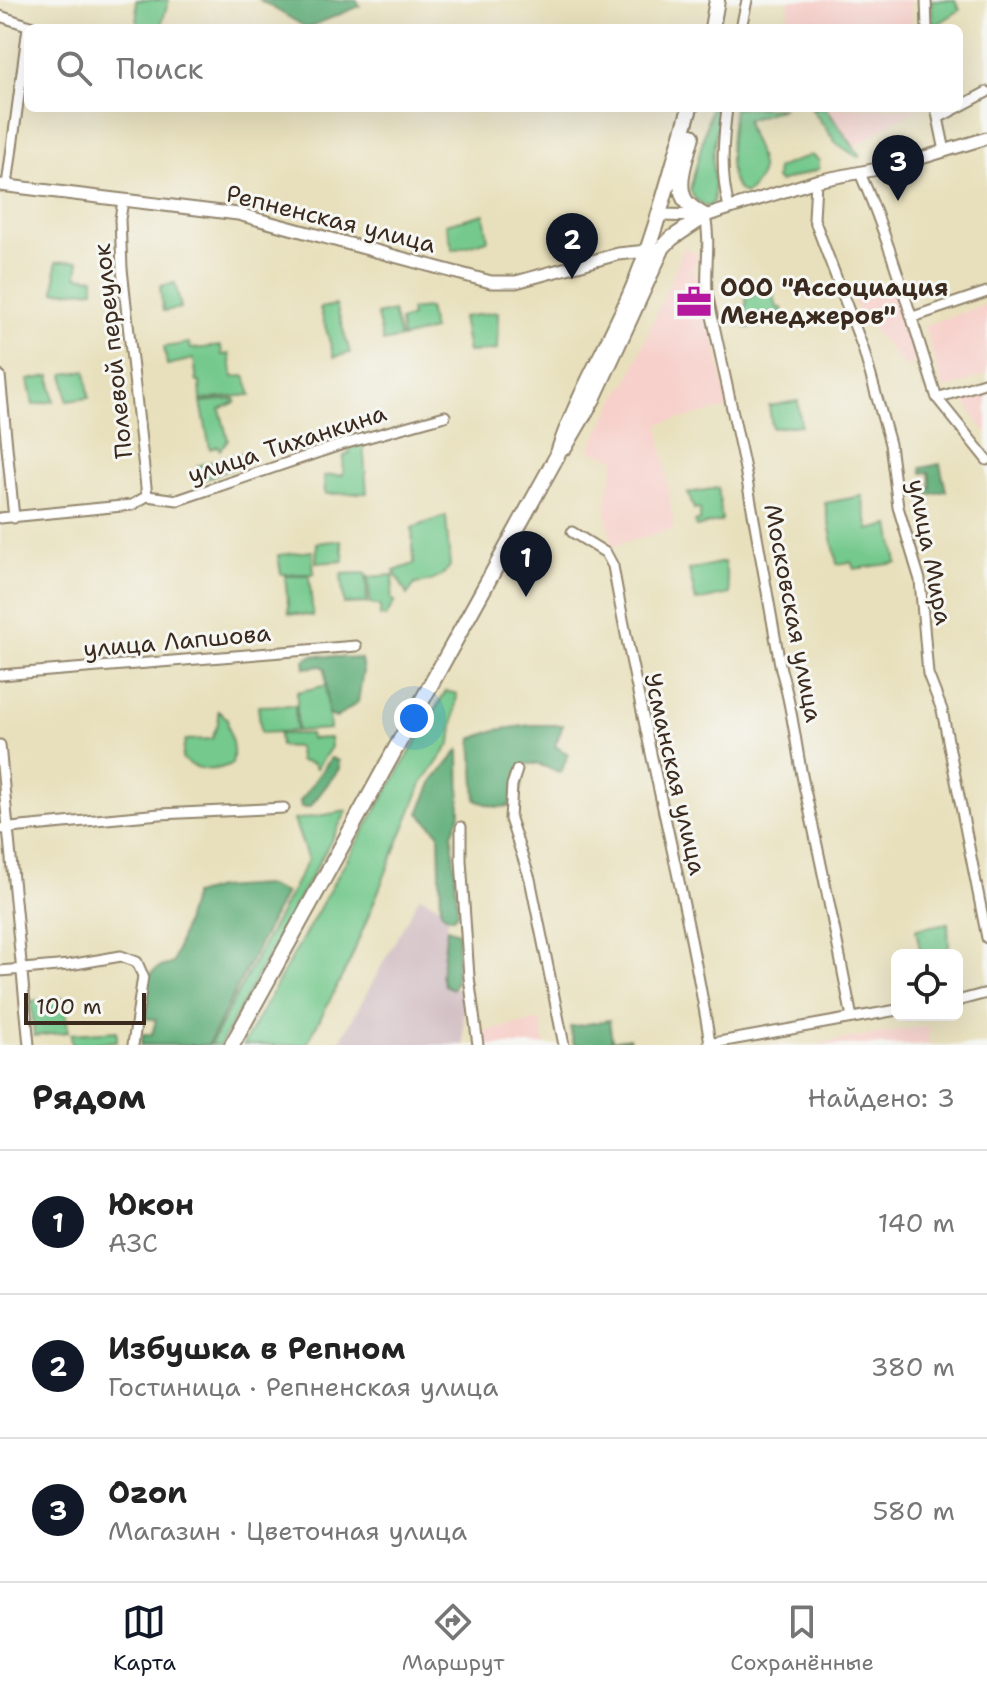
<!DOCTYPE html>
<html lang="ru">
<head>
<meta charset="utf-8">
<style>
	body { margin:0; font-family:"Shantell Sans",sans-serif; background:#f2f2f2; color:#222 }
	.controls { position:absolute; right:24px; bottom:24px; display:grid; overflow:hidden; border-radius:12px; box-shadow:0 8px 32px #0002 }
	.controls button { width:72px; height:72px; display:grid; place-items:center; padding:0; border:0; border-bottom:2px solid #e0e0e0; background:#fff; color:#222; font:40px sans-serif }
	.scale { position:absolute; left:24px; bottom:20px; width:122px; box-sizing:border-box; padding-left:8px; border:4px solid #3b2a1e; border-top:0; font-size:22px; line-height:28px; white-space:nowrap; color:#3b2a1e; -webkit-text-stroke:6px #f6f6f2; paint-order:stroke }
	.you { position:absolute; left:414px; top:718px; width:28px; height:28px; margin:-20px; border:6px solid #fff; border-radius:50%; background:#1a73e8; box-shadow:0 0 0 12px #1a73e833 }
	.badge { display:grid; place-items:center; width:52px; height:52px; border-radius:50%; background:#111827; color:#fff; font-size:26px; font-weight:700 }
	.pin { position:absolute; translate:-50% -66px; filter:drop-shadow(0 2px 4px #0008) }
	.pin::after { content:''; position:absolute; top:42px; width:28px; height:24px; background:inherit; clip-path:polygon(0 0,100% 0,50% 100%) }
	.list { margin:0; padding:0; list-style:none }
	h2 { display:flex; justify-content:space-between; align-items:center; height:104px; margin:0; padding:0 32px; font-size:34px }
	h2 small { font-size:26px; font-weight:400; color:#767676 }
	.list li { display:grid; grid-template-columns:52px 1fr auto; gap:24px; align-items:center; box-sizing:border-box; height:144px; padding:0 32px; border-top:2px solid #e0e0e0 }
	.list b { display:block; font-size:30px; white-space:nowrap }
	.list p { margin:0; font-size:26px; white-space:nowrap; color:#767676 }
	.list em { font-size:26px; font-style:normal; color:#767676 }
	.icon { flex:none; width:44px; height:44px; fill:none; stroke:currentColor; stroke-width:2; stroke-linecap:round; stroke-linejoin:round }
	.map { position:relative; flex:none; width:987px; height:1045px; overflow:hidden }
	.search { position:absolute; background:#fff; box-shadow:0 8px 32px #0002; left:24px; right:24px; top:24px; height:88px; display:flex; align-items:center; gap:20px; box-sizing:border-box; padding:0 28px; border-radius:12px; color:#767676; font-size:30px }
	.sheet { height:536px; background:#fff }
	nav { display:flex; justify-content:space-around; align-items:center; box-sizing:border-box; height:112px; border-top:2px solid #e0e0e0; background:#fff; font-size:22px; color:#767676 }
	nav a { display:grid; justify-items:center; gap:4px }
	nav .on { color:#111827 }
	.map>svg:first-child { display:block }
	.built { fill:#f7d0cb }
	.industrial { fill:#d2bec2 }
	.green { fill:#74c98d; stroke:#587a56; stroke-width:2 }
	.forest { fill:#5fad78; stroke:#4d6c4b; stroke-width:2 }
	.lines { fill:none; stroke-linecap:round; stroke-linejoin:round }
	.minor-casing { stroke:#92856d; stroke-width:13 }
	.tertiary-casing { stroke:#92856d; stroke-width:15 }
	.trunk-casing { stroke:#92856d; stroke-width:18 }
	.minor { stroke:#fff; stroke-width:9 }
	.tertiary { stroke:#fff; stroke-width:11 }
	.trunk { stroke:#fff; stroke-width:14 }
	.labels { text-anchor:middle; stroke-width:6; stroke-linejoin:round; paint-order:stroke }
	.street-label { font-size:24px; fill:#3b2a1e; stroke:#f6f6f2 }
	.poi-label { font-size:24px; font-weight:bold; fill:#3b2a1e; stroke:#f6f6f2; text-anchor:start }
</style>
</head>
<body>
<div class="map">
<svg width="987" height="1045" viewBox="0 0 987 1045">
	<rect width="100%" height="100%" fill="#f6f6f2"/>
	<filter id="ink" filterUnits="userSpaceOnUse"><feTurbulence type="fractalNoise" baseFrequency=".0125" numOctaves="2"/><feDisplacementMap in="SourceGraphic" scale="16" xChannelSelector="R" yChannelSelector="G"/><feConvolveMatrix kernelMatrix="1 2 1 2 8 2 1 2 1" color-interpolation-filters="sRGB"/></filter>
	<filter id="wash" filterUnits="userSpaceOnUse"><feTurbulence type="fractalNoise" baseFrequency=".006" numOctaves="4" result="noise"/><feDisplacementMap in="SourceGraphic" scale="32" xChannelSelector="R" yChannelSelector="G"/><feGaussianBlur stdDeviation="1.8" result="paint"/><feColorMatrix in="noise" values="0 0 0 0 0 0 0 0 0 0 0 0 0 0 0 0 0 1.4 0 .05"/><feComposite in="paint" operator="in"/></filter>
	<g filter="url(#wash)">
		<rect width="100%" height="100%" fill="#e8e0bc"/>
		<!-- built -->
		<path class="built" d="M789 0H910L913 28H787Z
			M827 108H918V110L908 113 854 147Z
			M684 248 700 255 692 270 704 286 728 408 659 424 674 529 612 546 605 505 616 459 589 450 623 386H626Z
			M895 282 922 360 904 367 857 310 853 298Z
			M987 304V374L944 390 924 326Z
			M987 387V435L961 396Z
			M540 1020 545 1045H483L481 1032Z
			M929 1026 928 1045H822L821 1043Z"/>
		<!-- industrial -->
		<path class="industrial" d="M420 896 448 911 444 980 463 993 464 1045H338Z"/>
		<!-- green -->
		<path class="green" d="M136 0H169L160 28H138Z
			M931 0H955L960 10 933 27Z
			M711 108H721C719 123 715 138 713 152 711 170 717 185 713 203L707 207 695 199 690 190Z
			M734 108H785L746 120C752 152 777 168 746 194 721 187 732 129 734 108Z
			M811 108H826L860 156 858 157 837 144Z
			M811 155 819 160V169L779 182 776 179 777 168Z
			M484 214 488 240 453 250 446 224Z
			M79 261 77 276 94 278V290L55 292 56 262Z
			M175 283 181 308 163 311 160 286Z
			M773 291 777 308H782L785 323 746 328 742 308 746 306V297Z
			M336 305 350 353 334 357 320 308Z
			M428 308 433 330 402 338 400 321 411 317 410 310Z
			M393 311 400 338 383 342 377 315Z
			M498 312 497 350 468 352 462 317Z
			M189 343 191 349 221 346 222 355 229 354 233 377 245 376 251 395 201 400 200 382H197L194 359 167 365 164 347Z
			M86 371 89 398 67 401 64 374Z
			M50 376 54 401 33 405 28 380Z
			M235 399 236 402 220 409 228 440 220 450 218 446 210 449 201 402Z
			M798 401 801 425 772 428 769 406Z
			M363 444 367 493 325 494 324 476 343 475 344 456 350 453 349 448Z
			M244 453 250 462 200 481 197 466Z
			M718 488 722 521 696 527 695 522 700 520V509H694L688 493Z
			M862 496 869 530 890 525 897 563 854 569 851 562 837 564 825 503Z
			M446 516 450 566C442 579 428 583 415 584L407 595 394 571 414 564 412 528Z
			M341 540 344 561 316 563 317 543Z
			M312 551 314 574H281L278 555Z
			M724 562 730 594 696 601 689 570Z
			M366 573 367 603 344 604 341 574Z
			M394 575 391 599 395 601 386 617 380 616V606L370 604 368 577Z
			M285 576H309L313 616 289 613Z
			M328 685 330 729 297 731V692Z
			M446 691 457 694 451 743 422 784 350 961 308 1042 306 1045H243L342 868Z
			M295 705 296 731 261 733 258 706Z
			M218 711 227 718C229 735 236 747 232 764 213 772 199 772 182 759L185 740 212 739 218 723Z
			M279 734H310V739L330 738 331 747 316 769 313 764 299 761 298 747 280 746Z
			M347 811 220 1045H210L308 860 294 820Z
			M948 923 949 951 921 955 916 929Z
			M65 998 68 1032 34 1036 31 1001Z
			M117 1031V1041L72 1045 71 1034Z"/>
		<!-- forest -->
		<path class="forest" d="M260 0H357L360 6 307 28Z
			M940 464 946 491 927 495 926 489 931 488 929 472 922 473 921 468Z
			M313 655 361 659 363 671 358 702 336 718 328 714 325 669 322 666 305 668 304 660Z
			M531 725H563L555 746 568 754 561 773 538 764H524C524 779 522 806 502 807 494 808 483 803 476 800L472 739 496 730Z
			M459 750 460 815 452 834 458 912 454 917H448L441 911 439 833 419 813 433 781Z
			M331 758 339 761V769L310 807H301L300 801Z
			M265 885 285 893 208 1045H141L143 1034H152L156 1020 140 1017 147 976 158 968 173 963 193 895 217 888Z
			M447 928 458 932 456 982 452 989 444 985 441 976Z
			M609 1020 612 1041 629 1038 631 1045H574L570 1027Z"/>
	</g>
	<g filter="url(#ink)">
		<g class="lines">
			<!-- minor casing -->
			<g class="minor-casing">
				<path id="minor" d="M926 0 927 28
					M0 16 36 28
					M741 28 747 0
					M959 107 987 92
					M727 108C723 140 720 175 729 207
					M936 108 945 151
					M938 118 957 108
					M860 173C892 246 912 322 937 398L987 382
					M816 181 814 219 863 348 890 444 898 507 920 580 928 674 942 710 987 938
					M7 185 28 27
					M123 201 120 219 122 269 147 496
					M705 216C711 242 705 266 707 293L745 469 781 670C793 709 796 750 805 790 822 866 837 941 852 1018
					M913 317 987 292
					M0 376 14 518
					M937 398 987 460
					M0 518 132 505 147 496 178 500 340 445 445 416
					M572 532 606 553 613 566C641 726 684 883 710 1043
					M0 675 356 646
					M0 745 29 1045
					M517 770 512 785 510 819 530 879 564 1045
					M461 827V860L469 977 478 1045
					M0 829 160 814 284 808
					M0 971 69 965 121 956 137 962 143 976 133 1045
					M957 1001 987 993
					M708 1044 897 1010"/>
			</g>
			<!-- tertiary casing -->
			<g class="tertiary-casing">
				<path id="tertiary" d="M0 185 238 214 491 282H516L618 254 647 251
					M660 215 705 216 816 181 898 165 987 138"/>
			</g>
			<!-- trunk casing -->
			<g class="trunk-casing">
				<path id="trunk" d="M712 28 717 0
					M565 447 593 399 663 247 672 238 705 216C698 212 689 207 685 200 675 183 688 153 692 136
					M232 1045 557 456C576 396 611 342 635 283 658 226 672 166 690 108"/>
			</g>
			<!-- minor -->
			<use href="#minor" class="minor"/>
			<!-- tertiary -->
			<use href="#tertiary" class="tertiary"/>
			<!-- trunk -->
			<use href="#trunk" class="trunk"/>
		</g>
	</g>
	<!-- icons -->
	<defs>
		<g id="office-bare" transform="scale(2.76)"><path d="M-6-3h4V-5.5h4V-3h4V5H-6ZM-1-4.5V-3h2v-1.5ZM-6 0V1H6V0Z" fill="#b5179e" stroke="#f6f6f2" stroke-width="2.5" paint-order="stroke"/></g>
	</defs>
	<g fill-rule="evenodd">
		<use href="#office-bare" x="694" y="302"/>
	</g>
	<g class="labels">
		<!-- street labels -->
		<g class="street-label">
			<text transform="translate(331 219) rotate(14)" y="8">Репненская улица</text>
			<text transform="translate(113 351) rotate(-96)" y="8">Полевой переулок</text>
			<text transform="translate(287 444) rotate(-18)" y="8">улица Тиханкина</text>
			<text transform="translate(930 552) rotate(79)" y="8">улица Мира</text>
			<text transform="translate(793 613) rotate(79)" y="8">Московская улица</text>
			<text transform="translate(177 641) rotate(-5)" y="8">улица Лапшова</text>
			<text transform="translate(675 774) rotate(77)" y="8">Усманская улица</text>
		</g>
		<!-- poi labels -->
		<g class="poi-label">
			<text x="720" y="296">ООО "Ассоциация<tspan x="720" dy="28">Менеджеров"</tspan></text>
		</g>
	</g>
</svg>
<div class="controls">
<button><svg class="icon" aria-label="locate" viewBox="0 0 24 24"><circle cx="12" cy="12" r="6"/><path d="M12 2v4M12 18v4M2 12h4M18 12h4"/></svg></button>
</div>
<div class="scale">100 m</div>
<div class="you"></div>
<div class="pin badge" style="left:526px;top:597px">1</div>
<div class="pin badge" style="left:572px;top:279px">2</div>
<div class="pin badge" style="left:898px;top:201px">3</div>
<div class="search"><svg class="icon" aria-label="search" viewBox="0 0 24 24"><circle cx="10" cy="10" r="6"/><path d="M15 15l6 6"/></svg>Поиск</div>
</div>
<section class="sheet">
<h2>Рядом<small>Найдено: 3</small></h2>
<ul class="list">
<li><span class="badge">1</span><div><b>Юкон</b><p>АЗС</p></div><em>140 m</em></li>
<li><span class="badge">2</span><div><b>Избушка в Репном</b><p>Гостиница · Репненская улица</p></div><em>380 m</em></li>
<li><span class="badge">3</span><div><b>Ozon</b><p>Магазин · Цветочная улица</p></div><em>580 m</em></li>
</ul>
</section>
<nav>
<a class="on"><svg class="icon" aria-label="map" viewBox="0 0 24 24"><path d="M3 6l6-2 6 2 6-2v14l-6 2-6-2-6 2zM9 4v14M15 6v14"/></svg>Карта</a>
<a><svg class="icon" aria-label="directions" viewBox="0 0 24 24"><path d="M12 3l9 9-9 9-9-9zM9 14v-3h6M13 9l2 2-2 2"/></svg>Маршрут</a>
<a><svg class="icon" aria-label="saved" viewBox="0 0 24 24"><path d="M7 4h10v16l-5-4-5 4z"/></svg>Сохранённые</a>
</nav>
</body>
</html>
